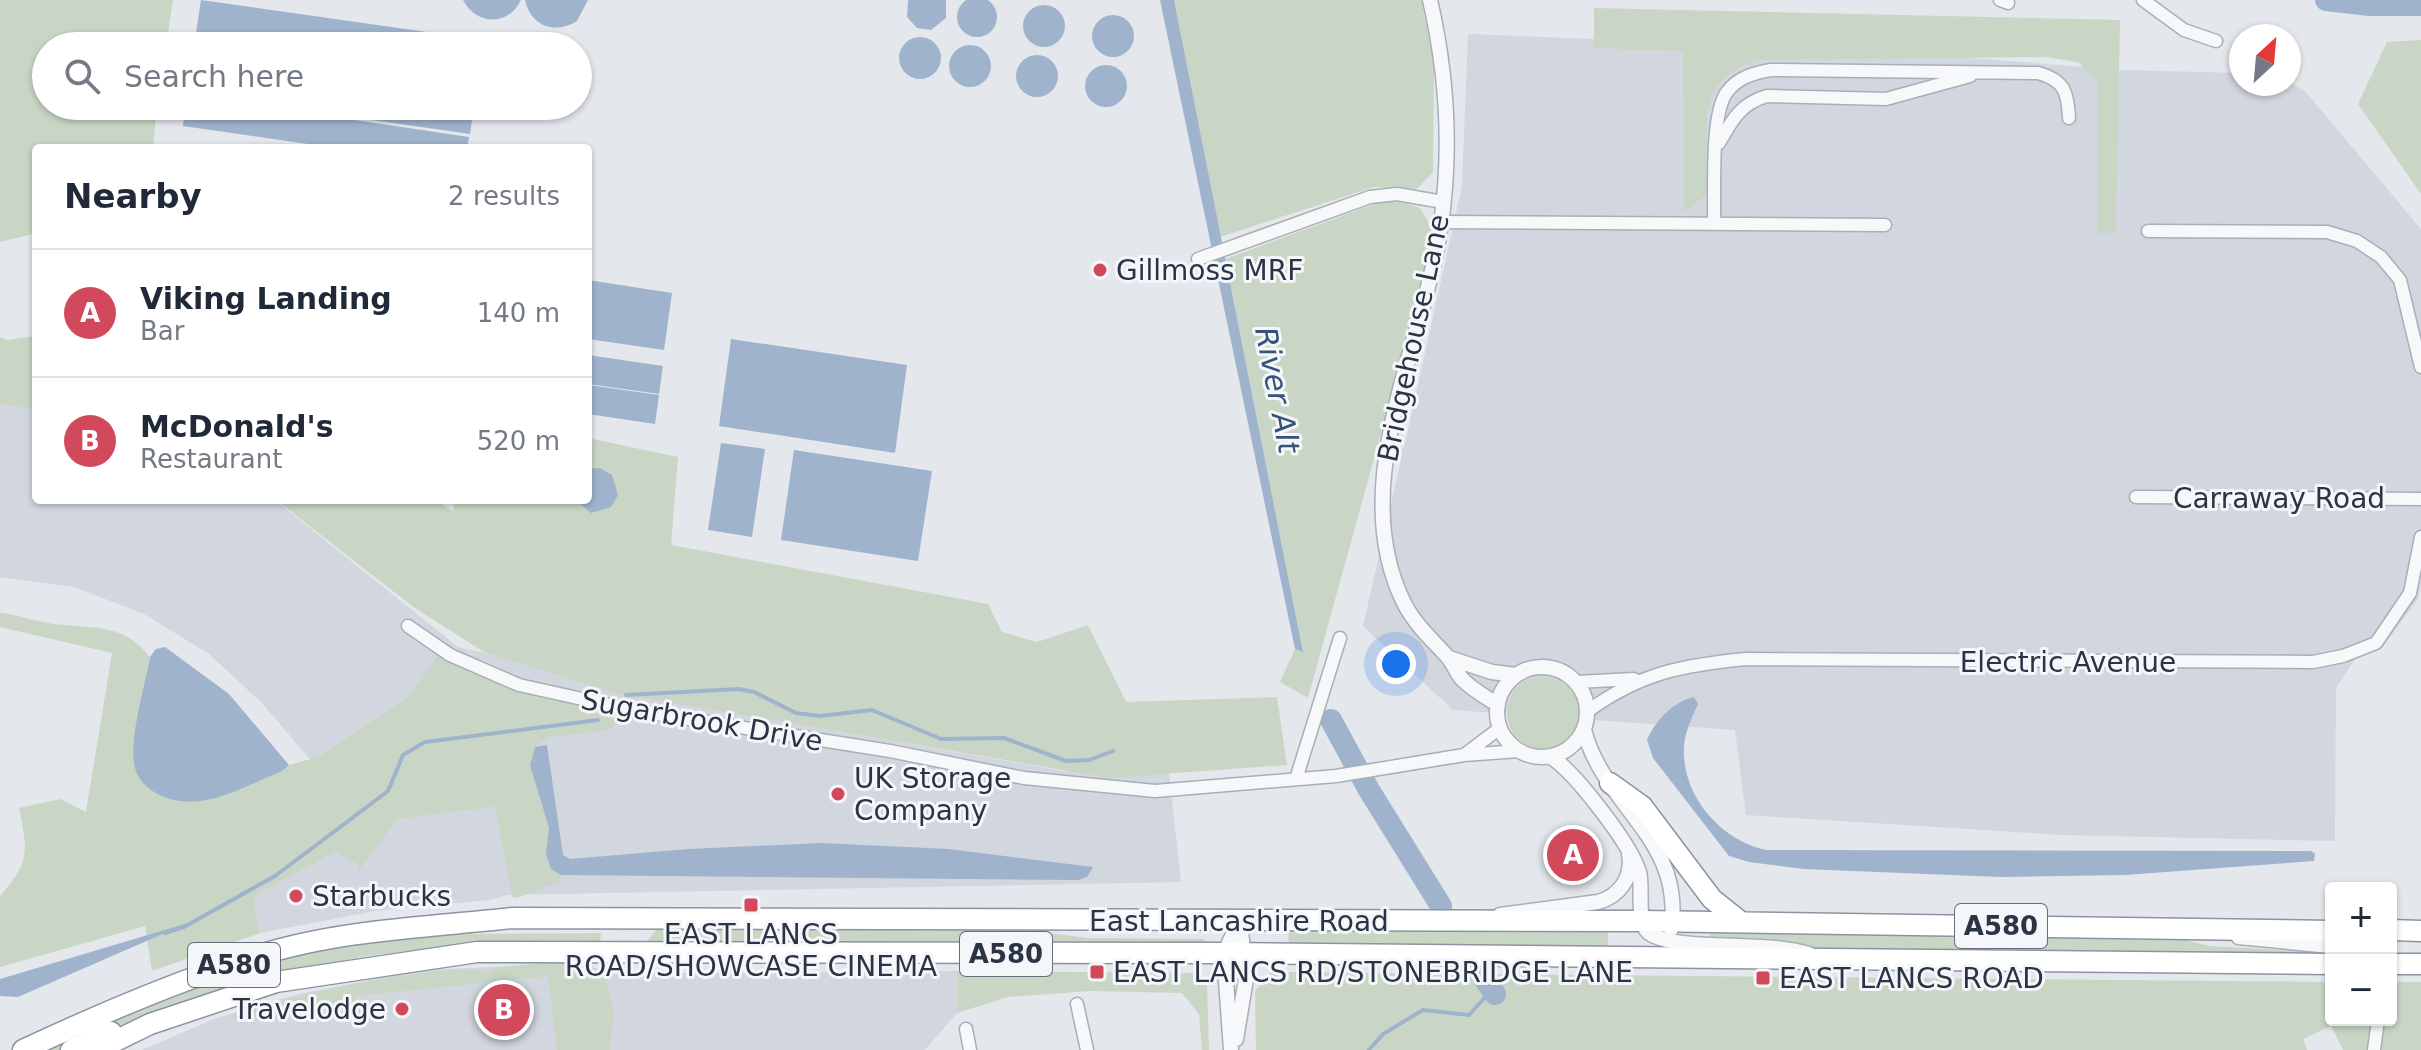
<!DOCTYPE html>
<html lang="en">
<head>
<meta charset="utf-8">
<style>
	body { margin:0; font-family:"DejaVu Sans",sans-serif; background:#f6f6f7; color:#1f2937 }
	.controls { position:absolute; right:24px; bottom:24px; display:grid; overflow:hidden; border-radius:8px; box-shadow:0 2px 6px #0004 }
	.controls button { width:72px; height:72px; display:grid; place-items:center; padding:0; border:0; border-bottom:2px solid #e0e1e3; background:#fff; color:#1f2937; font:40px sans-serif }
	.compass { position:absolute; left:2229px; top:24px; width:72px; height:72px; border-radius:50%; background:#fff; box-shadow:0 2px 6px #0004; rotate:26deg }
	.you { position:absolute; left:1396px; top:664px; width:28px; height:28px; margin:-20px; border:6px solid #fff; border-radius:50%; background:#1a73e8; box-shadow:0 0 0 12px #1a73e833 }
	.badge { display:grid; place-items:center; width:52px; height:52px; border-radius:50%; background:#d1495b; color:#fff; font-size:26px; font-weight:700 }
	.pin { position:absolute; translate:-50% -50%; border:4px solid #fff; box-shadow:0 2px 8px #0006 }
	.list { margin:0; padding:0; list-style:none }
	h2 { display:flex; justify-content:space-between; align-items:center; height:104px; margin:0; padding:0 32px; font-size:34px }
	h2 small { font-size:26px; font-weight:400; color:#747a83 }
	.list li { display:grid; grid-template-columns:52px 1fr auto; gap:24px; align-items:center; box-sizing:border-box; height:128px; padding:0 32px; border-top:2px solid #e0e1e3 }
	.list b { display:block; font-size:30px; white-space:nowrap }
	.list p { margin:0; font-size:26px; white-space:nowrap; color:#747a83 }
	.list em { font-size:26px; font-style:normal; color:#747a83 }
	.icon { flex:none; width:44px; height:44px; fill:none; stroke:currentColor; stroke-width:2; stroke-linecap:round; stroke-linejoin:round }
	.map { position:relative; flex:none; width:2421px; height:1050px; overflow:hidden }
	.search { position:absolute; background:#fff; box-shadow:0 2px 6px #0004; left:32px; top:32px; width:560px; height:88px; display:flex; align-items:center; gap:20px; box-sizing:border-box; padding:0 28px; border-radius:44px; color:#747a83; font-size:30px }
	.panel { position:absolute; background:#fff; box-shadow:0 2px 6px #0004; left:32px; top:144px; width:560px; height:360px; border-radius:8px }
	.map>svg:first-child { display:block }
	.built { fill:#d2d6de }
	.green { fill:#c9d6c5 }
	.water { fill:#9fb4cc }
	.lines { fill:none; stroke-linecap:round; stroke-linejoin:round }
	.stream { stroke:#9fb4cc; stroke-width:4 }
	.river { stroke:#9fb4cc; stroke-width:22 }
	.minor-casing { stroke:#a9aeb7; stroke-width:15 }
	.tertiary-casing { stroke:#a9aeb7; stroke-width:17 }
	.trunk-casing { stroke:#8b94a3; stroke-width:23 }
	.minor { stroke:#f7f8fa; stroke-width:12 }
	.tertiary { stroke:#f7f8fa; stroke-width:14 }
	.trunk { stroke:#fff; stroke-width:20 }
	.poi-dot { fill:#d1495b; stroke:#f4f6f9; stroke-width:3 }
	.labels { text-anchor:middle; stroke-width:6; stroke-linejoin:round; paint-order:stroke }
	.shield { fill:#f4f6f9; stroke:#676e7b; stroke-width:2 }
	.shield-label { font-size:26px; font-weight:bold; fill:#2b3445 }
	.poi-label { font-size:28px; fill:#2b3445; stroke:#f4f6f9; text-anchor:start }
	.street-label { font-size:28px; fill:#2b3445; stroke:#f4f6f9 }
	.water-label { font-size:30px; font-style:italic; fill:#34527a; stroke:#f4f6f9 }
</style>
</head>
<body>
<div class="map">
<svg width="2421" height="1050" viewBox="0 0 2421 1050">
	<rect width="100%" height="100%" fill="#e4e7ec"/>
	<!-- built -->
	<path class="built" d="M1468 34 1869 50 2122 70 2241 73V84L2289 83 2304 90 2421 229V583L2418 599 2382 648 2355 659 2336 688 2335 841 2062 835 1746 815 1735 730 1453 710 1363 626 1401 460 1399 449 1404 448 1462 186Z
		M0 404 36 410V500H275L458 647 809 726 1064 771 1169 773 1181 882 508 895 489 900 375 911 260 933 253 900 262 891 336 852 358 865 360 870 396 819 495 807 502 843 488 735 314 764 262 703 209 654 144 614 74 587 0 577Z
		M541 965 678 973 958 971 957 1013 925 1050H142L214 1019 299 994 422 970Z"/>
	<!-- green -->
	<path class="green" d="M0 0H173L166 46H46V106H157L153 148H36V233L0 242Z
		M1174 0H1421L1434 61 1433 172 1417 189 1374 187 1220 237Z
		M1594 8 2120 20 2116 233H2097V81L2078 62 2046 57 1757 60C1686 83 1712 134 1706 195L1684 212 1683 51 1594 48Z
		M2421 40V194L2358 104 2387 42Z
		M1380 202H1403L1420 208 1432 228 1424 277 1308 698 1280 682 1295 649 1303 651 1225 259Z
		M36 336V410L0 404V337L7 340Z
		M588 438 678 457 671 545 988 604 1002 632 1037 642 1088 625 1126 702 1277 697 1287 765 1109 778 615 693 484 652 412 606 276 500H434L453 511 455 500H588Z
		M0 613C21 615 42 624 64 625 99 628 126 626 150 657L135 744 282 771 289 765 318 757 409 697 439 654 508 687 616 711 615 724 610 730 549 737 535 747 530 765 549 828 546 854 551 869 561 875V881L517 898 512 897 495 807 397 819 359 871 358 865 336 852 262 891 253 900 260 933 152 971 145 926 0 967V896C30 862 28 852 19 808L60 799 86 812 112 653 0 627Z
		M1507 713a36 36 0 1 1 72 0a36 36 0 1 1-72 0Z
		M659 927 1017 929 1088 938 1204 939 1206 946 646 942Z
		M445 929 475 934 601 933 600 942 471 943 366 956 279 974 112 1028 67 1050H43C78 1034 112 1015 148 1001 244 962 344 945 445 929Z
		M1608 930V948L1289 946 1288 931Z
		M1710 932 2176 938 2210 946 2319 952 2318 955 1825 952 1779 941 1710 937Z
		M562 961 586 962 606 977 614 1014 609 1050H557L548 976 355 996 357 1026 352 1027 346 1005 233 1019 234 1014C311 993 393 971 474 969 481 969 482 972 490 972L491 968Z
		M958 971 1194 973 1207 983 1209 1050H1202L1199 1014 1182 993 1089 991 1008 997 957 1013Z
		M1271 972 2331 982V1020H2391V982H2421V1050H2343L2331 1026 2303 1039 2307 1050H1256L1255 991Z"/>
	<!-- water -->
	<path class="water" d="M957 17a20 20 0 1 1 40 0a20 20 0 1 1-40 0Z
		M201 0 483 40V46H194Z
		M463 0H521C508 27 476 25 463 0Z
		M525 0H588L577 21C554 35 531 26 525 0Z
		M908 0H946V18L931 30 917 28 907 17Z
		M1160 0H1174L1303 652 1295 649Z
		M1023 26a21 21 0 1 1 42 0a21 21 0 1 1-42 0Z
		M1092 36a21 21 0 1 1 42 0a21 21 0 1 1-42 0Z
		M899 58a21 21 0 1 1 42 0a21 21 0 1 1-42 0Z
		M949 66a21 21 0 1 1 42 0a21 21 0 1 1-42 0Z
		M1016 76a21 21 0 1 1 42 0a21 21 0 1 1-42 0Z
		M1085 86a21 21 0 1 1 42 0a21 21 0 1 1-42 0Z
		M185 106H260L469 137 467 148H336L183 126Z
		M274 106H474L470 134Z
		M588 280 672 293 664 350 588 339Z
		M731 339 907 365 895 453 719 426Z
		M588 355 663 366 659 394 588 384Z
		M588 385 659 395 655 424 588 414Z
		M721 443 765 449 752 537 708 530Z
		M794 450 932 471 918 561 781 540Z
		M600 468 612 475 618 495 611 507 591 513 576 500H588V469Z
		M165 647 229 694 289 765 282 771C239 788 197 817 154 792 146 787 137 778 135 768 128 740 145 687 150 657L156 649Z
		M1694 697 1698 704C1692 717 1685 732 1684 746 1681 795 1720 840 1766 850L2311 851 2315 854 2314 861 2125 875 2001 877 1803 869 1749 862 1729 856 1653 758 1647 740C1655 721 1674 701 1694 697Z
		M547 745 563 855 570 859 689 849 821 843 949 849 1093 867 1087 877 1078 880 561 875 551 869 546 854 549 828 530 765 535 747Z
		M188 923 18 997 0 996V979Z"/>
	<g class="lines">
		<!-- stream -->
		<path class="stream" d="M626 695 739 689 754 692 796 713 820 716 872 710 941 739 1004 738 1066 761 1089 760 1113 751
			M165 933 184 927 275 876 388 791 403 755 425 742 598 720
			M1369 1050 1383 1034 1423 1010 1469 1015 1492 990"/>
		<!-- river -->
		<path class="river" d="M2326 0 2370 5H2421
			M1331 720 1369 790 1441 906
			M1484 978 1495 994"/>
		<!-- minor casing -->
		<g class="minor-casing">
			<path id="minor" d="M2000 0 2008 3
				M2143 0 2184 30 2216 41
				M1719 143C1732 120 1741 103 1767 96L1886 99 1970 76
				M1441 222 1885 225
				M1714 224C1715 195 1710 114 1727 92 1738 77 1754 73 1771 70L2038 73C2064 80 2068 92 2069 118
				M2148 231 2327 232 2357 241 2381 257 2400 280 2421 367
				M1198 259 1370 197 1397 194 1443 202
				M2136 497 2421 499
				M408 626 450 655 519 685 632 710 890 751 1024 778 1155 791 1336 776 1464 755 1519 751
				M1576 682 1634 679
				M1588 711C1640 673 1683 665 1746 659L2313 662 2343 656 2376 643 2410 593 2421 537
				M1464 755 1500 728
				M1296 779 1340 638
				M2238 938 2331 947
				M1077 1004 1087 1050
				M966 1029 970 1050
				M2374 1050 2378 1020"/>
		</g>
		<!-- tertiary casing -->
		<g class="tertiary-casing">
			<path id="tertiary" d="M1430 0C1447 74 1452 147 1441 224 1424 345 1345 484 1404 603 1414 623 1431 639 1446 655 1453 662 1456 673 1463 680 1473 690 1486 697 1498 705
				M1449 658 1492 672 1516 675
				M1497 712a45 45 0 1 1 90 0a45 45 0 1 1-90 0Z
				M1584 730C1604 807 1685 840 1671 929
				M1551 757C1575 772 1631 845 1639 872 1644 890 1634 926 1652 935 1687 952 1763 940 1809 954
				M1500 915 1598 902C1620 896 1633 877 1629 854
				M1236 1039 1246 979 1240 921
				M1231 1050 1224 953 1240 920"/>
		</g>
		<!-- trunk casing -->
		<g class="trunk-casing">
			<path id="trunk" d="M1610 783 1642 806 1712 899 1741 922
				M2391 930 2421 931
				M2391 964H2421
				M23 1050C100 1014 179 980 260 955 340 930 429 927 512 918L1642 921 2331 931
				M71 1050 111 1032
				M97 1050 150 1024 276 982 477 952 1224 953 2331 964"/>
		</g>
		<!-- minor -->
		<use href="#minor" class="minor"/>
		<!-- tertiary -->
		<use href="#tertiary" class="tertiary"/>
		<!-- trunk -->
		<use href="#trunk" class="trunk"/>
	</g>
	<!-- markers -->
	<g class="poi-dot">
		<circle cx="1100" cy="270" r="8"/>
		<circle cx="838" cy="794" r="8"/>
		<circle cx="296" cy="896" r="8"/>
		<rect x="743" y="897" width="16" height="16" rx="4"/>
		<rect x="1089" y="964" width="16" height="16" rx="4"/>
		<rect x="1755" y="970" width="16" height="16" rx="4"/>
		<circle cx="402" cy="1009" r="8"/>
	</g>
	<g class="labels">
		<!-- shield labels -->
		<g class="shield">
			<rect x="1955" y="904" width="92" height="44" rx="6"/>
			<rect x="960" y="932" width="92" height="44" rx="6"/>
			<rect x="188" y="943" width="92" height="44" rx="6"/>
		</g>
		<g class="shield-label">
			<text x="2001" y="935">A580</text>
			<text x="1006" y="963">A580</text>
			<text x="234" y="974">A580</text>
		</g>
		<!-- poi labels -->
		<g class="poi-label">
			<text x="1116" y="280">Gillmoss MRF</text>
			<text x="854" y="788">UK Storage<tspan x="854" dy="32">Company</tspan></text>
			<text x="312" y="906">Starbucks</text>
			<text x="751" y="944" text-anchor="middle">EAST LANCS<tspan x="751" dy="32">ROAD/SHOWCASE CINEMA</tspan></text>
			<text x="1113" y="982">EAST LANCS RD/STONEBRIDGE LANE</text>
			<text x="1779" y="988">EAST LANCS ROAD</text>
			<text x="386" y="1019" text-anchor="end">Travelodge</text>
		</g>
		<!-- street labels -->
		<g class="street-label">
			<text transform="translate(1413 338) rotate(-78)" y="10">Bridgehouse Lane</text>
			<text x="2279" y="508">Carraway Road</text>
			<text x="2068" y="672">Electric Avenue</text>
			<text transform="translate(702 720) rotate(10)" y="10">Sugarbrook Drive</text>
			<text x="1239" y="931">East Lancashire Road</text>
		</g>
		<!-- water labels -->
		<g class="water-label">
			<text transform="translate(1277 390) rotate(79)" y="10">River Alt</text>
		</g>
	</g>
</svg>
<div class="controls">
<button>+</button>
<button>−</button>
</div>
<svg class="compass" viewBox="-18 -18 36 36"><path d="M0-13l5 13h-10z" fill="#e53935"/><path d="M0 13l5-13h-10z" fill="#747a83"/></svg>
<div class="you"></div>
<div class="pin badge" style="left:1573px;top:855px">A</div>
<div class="pin badge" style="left:504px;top:1010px">B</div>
<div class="search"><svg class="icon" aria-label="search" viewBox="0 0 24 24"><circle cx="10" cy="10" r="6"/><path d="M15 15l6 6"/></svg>Search here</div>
<section class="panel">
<h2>Nearby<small>2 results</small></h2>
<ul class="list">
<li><span class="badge">A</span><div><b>Viking Landing</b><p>Bar</p></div><em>140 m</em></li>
<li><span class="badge">B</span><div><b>McDonald's</b><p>Restaurant</p></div><em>520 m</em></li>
</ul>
</section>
</div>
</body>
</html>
